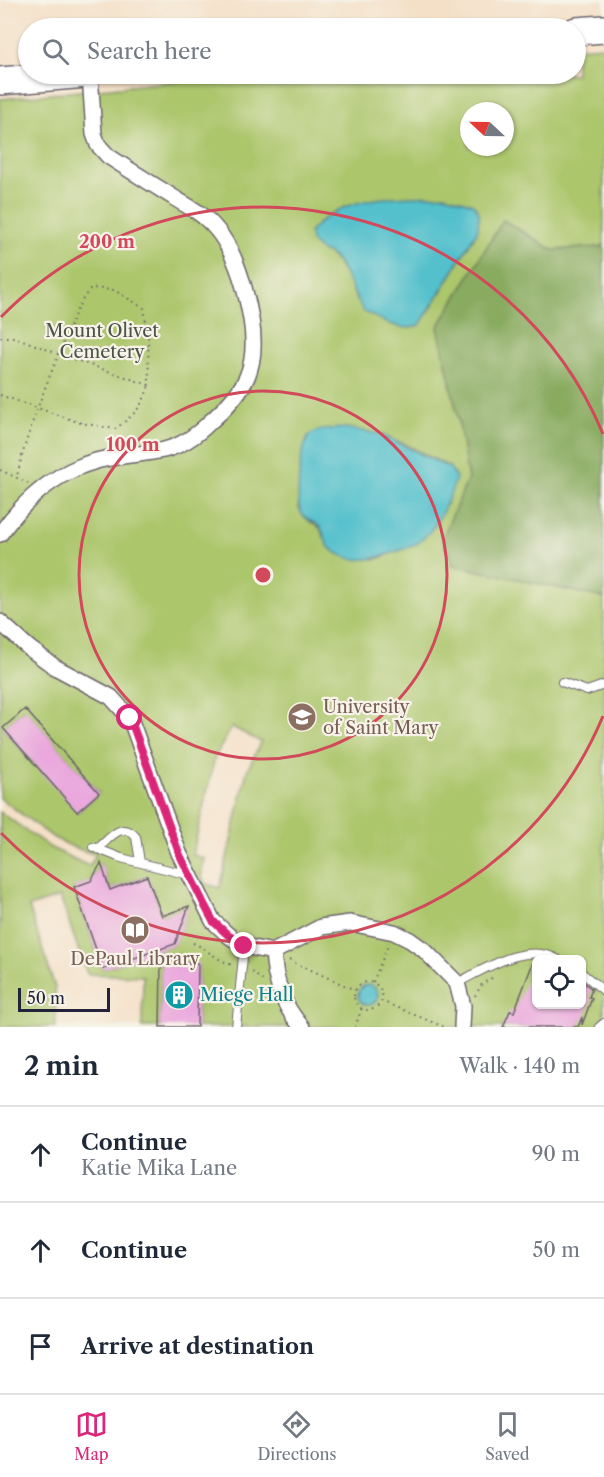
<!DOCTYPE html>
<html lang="en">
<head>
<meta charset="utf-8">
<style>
	body { margin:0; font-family:"Libre Caslon Text",serif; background:#f6f6f7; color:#1f2937 }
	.controls { position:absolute; right:18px; bottom:18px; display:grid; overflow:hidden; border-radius:9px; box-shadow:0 2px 4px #0004 }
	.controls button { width:54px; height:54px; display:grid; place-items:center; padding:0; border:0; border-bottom:2px solid #e0e1e3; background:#fff; color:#1f2937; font:30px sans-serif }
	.compass { position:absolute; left:460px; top:102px; width:54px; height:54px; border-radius:50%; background:#fff; box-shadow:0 2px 4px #0004; rotate:292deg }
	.scale { position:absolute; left:18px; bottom:15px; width:92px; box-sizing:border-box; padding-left:6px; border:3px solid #22223b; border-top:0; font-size:16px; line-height:21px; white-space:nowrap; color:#22223b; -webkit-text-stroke:4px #f7f3e8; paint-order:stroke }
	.stop { position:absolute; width:18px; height:18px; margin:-14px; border:4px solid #db2777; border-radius:50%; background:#fff }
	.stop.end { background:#db2777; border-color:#fff; box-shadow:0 2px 6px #0008 }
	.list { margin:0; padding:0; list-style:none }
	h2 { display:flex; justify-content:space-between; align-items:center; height:78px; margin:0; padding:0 24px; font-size:26px }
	h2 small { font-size:20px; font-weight:400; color:#747a83 }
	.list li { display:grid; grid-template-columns:39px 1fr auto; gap:18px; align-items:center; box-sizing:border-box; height:96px; padding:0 24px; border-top:2px solid #e0e1e3 }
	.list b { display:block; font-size:22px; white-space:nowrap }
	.list p { margin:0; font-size:20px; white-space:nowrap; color:#747a83 }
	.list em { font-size:20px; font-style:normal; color:#747a83 }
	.icon { flex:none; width:33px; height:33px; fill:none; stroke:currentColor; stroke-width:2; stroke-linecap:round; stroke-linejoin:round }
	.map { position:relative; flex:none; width:604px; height:1027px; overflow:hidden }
	.search { position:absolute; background:#fff; box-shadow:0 2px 4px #0004; left:18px; right:18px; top:18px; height:66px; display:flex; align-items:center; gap:15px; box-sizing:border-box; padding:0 21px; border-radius:33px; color:#747a83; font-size:22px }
	.sheet { height:366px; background:#fff }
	nav { display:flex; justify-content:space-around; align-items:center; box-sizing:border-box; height:84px; border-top:2px solid #e0e1e3; background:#fff; font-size:16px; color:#747a83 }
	nav a { display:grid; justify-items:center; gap:3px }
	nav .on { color:#db2777 }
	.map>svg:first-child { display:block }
	.green { fill:#acc66c; stroke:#677454; stroke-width:1.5; fill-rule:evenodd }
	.forest { fill:#89ab60; stroke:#56664e; stroke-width:1.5 }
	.water { fill:#53c0cc; stroke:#3a7184; stroke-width:1.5 }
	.building { fill:#eaa8dd }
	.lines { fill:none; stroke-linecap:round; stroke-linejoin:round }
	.lane-casing { stroke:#6c646c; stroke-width:10 }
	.street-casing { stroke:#6c646c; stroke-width:18 }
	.highway-casing { stroke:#6c646c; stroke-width:30 }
	.path { stroke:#6c646c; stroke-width:2; stroke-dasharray:1.5 4.5; stroke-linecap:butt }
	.lane { stroke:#fff; stroke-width:8 }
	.street { stroke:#fff; stroke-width:15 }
	.highway { stroke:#fff; stroke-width:27 }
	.route { stroke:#db2777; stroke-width:8 }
	.ring { fill:none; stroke:#d1495b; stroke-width:3 }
	.labels { text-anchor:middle; stroke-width:4.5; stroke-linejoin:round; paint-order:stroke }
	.park-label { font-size:18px; fill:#4b534a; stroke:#f7f3e8 }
	.education-label { font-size:18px; fill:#785e54; stroke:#f7f3e8; text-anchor:start }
	.culture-label { font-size:18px; fill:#0d838f; stroke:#f7f3e8; text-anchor:start }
	.centre { fill:#d1495b; stroke:#f7f3e8; stroke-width:3 }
	.ring-label { font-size:18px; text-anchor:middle; font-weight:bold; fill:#d1495b; stroke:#f7f3e8; stroke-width:4.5; stroke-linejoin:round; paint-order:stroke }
</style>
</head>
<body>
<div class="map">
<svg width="604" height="1027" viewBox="0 0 604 1027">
	<rect width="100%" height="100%" fill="#f7f3e8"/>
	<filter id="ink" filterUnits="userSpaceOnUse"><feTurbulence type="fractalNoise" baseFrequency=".0167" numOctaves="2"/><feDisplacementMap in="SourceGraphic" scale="12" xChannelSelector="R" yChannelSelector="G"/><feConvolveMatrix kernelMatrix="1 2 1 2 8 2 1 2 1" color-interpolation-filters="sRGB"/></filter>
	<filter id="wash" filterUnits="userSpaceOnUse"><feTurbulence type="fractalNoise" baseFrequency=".008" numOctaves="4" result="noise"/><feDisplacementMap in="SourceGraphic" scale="24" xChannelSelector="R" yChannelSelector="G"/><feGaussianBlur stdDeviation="1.35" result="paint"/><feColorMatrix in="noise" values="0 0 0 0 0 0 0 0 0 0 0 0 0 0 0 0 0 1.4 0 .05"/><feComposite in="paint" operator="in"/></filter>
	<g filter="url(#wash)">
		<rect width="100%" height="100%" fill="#f4e0c7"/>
		<!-- green -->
		<path class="green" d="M604 46V245L600 247 553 251 503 220 459 423 468 479 442 539 453 565 604 598V1027H197L198 964 161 963 160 1027H142L143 976 87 974 60 897 29 907 55 988 56 1027H0V812L51 848 89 866 96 855 73 847 54 838 0 798V99L249 74H576V48ZM469 111H505V147H469ZM332 213 478 230 428 313 411 328C385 325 376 316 356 300 349 273 329 253 310 232ZM329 429 403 443 450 467 417 543 375 560 323 536 320 528 309 521 298 507 310 435ZM24 709 99 793 78 812 3 729ZM232 727 261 742 247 771 220 888 206 884 201 877 204 858 192 855 215 757ZM101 864 110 890 147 876 162 916 188 907 175 944 103 969 74 888 91 881ZM536 960H582V1004H536Z"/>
		<!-- forest -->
		<path class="forest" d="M503 220 553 250 600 247 604 245V598L453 565 442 539 468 479 459 423 438 327Z"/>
		<!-- water -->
		<path class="water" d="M445 195 473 204 479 212 478 230 420 325 411 328 400 327 387 323 363 311 339 263 330 254 320 250 311 242 310 232C342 193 399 197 445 195Z
			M346 428 380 434 450 468 456 478C449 500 436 531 416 544 410 547 401 550 395 552 373 560 349 565 330 548 324 542 325 533 320 527 316 522 306 520 302 514 294 504 300 444 310 435 318 428 336 429 346 428Z
			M358 995a10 10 0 1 1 20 0a10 10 0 1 1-20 0Z"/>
		<g id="blocks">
			<!-- building -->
			<path class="building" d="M25 709 99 793 77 812 3 728Z
				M101 863 110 890 147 876 162 916 189 906 175 944 103 969 74 887 91 881Z
				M534 960H537V1005H582V981L592 989 589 997 592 998 582 1025V1017L578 1027H503L510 1011 514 1012Z
				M161 963H198L197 1027H160Z"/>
		</g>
	</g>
	<g filter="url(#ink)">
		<use href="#blocks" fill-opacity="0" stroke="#6c646c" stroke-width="1.5"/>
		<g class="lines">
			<!-- lane casing -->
			<g class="lane-casing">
				<path id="lane" d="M562 682 587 691 604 685
					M93 847 121 858 189 875
					M97 849C109 840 121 819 136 837L140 862
					M582 973 604 991
					M457 983C487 968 526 941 559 960
					M236 1027 244 946
					M599 1027 604 1023"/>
			</g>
			<!-- street casing -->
			<g class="street-casing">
				<path id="street" d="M0 534C20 506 47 480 79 467 107 455 135 456 164 450 181 446 198 434 210 422 246 390 259 368 251 319 245 285 232 239 204 217 195 209 183 204 173 197 151 183 129 170 108 156L98 145 94 134 90 74
					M0 622 29 648 55 667 111 697 130 718 179 853 213 921 228 935 244 946 273 952 321 927 350 923 394 932 410 940 424 950 457 983 463 1006 462 1027
					M273 952C275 981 282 1005 302 1027"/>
			</g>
			<!-- highway casing -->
			<g class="highway-casing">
				<path id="highway" d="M576 31 604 29
					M0 81 87 74"/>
			</g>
			<!-- path -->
			<path class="path" d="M0 337H15L58 354 149 385 148 337 144 308 114 290 91 288C77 305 74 317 66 337 47 382 28 428 17 476
				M0 395 81 423 115 429C134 415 142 408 149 385
				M0 470 28 483
				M193 943C207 949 217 960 232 965
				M289 960 355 990
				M252 972 263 981
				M373 982 389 943
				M354 996a14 14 0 1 1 28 0a14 14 0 1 1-28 0Z
				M475 996 482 984 493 977
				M381 1001 444 1027
				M355 1027 362 1008"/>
			<!-- lane -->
			<use href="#lane" class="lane"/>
			<!-- street -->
			<use href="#street" class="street"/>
			<!-- highway -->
			<use href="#highway" class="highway"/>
		</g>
	</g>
	<g class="lines" filter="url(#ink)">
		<!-- route -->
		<path class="route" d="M130 718 179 853 205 906 213 921 228 935 244 946"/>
	</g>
	<!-- distance rings -->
	<g class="ring">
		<circle cx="263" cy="575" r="184"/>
		<path d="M603 716A368 368 0 0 1 1 833M1 317A368 368 0 0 1 603 434"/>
	</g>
	<!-- icons -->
	<defs>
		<g id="university-disc" transform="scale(1.5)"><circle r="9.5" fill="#8d6e63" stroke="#f7f3e8"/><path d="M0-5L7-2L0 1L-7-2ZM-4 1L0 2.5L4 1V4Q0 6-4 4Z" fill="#fff"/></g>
		<g id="library-disc" transform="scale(1.5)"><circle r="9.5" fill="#8d6e63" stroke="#f7f3e8"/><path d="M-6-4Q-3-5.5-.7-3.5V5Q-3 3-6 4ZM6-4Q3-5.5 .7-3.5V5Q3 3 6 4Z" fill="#fff"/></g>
		<g id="building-disc" transform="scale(1.5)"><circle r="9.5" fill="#0f9aa8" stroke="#f7f3e8"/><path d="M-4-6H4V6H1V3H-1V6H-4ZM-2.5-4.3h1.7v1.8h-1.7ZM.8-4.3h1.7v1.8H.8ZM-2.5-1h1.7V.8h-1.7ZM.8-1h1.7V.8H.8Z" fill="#fff"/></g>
	</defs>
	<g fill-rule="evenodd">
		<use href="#university-disc" x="302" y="717"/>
		<use href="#library-disc" x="135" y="930"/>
		<use href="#building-disc" x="179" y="995"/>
	</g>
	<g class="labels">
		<!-- park labels -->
		<g class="park-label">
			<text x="102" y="337">Mount Olivet<tspan x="102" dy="21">Cemetery</tspan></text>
		</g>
		<!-- education labels -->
		<g class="education-label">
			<text x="323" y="713">University<tspan x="323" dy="21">of Saint Mary</tspan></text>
			<text x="135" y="965" text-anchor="middle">DePaul Library</text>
		</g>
		<!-- culture labels -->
		<g class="culture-label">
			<text x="200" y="1001">Miege Hall</text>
		</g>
	</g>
	<circle cx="263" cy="575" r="9" class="centre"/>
	<g class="ring-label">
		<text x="107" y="248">200 m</text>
		<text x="133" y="451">100 m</text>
	</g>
</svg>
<div class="controls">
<button><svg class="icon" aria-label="locate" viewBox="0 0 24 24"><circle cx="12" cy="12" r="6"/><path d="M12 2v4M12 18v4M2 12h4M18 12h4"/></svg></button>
</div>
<svg class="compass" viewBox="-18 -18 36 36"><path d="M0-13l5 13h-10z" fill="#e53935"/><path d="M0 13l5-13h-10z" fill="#747a83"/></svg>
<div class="scale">50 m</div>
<div class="stop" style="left:130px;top:718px"></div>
<div class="stop end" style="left:244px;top:946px"></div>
<div class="search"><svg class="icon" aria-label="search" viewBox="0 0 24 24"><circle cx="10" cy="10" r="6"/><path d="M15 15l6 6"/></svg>Search here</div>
</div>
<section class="sheet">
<h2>2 min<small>Walk · 140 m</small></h2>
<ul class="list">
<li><svg class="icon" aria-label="ahead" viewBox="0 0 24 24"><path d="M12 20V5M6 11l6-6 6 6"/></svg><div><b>Continue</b><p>Katie Mika Lane</p></div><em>90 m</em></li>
<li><svg class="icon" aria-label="ahead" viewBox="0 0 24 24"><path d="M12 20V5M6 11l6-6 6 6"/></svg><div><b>Continue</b></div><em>50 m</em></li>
<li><svg class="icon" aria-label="arrive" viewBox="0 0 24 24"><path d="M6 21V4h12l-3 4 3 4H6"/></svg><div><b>Arrive at destination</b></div></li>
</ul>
</section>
<nav>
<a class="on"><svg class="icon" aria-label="map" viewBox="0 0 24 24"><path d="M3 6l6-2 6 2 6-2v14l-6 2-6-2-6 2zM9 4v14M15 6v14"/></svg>Map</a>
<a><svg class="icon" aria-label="directions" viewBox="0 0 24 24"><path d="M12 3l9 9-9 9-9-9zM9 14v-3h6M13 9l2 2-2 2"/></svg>Directions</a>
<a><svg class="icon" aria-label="saved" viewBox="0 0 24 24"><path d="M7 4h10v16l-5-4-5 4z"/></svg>Saved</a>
</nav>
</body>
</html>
